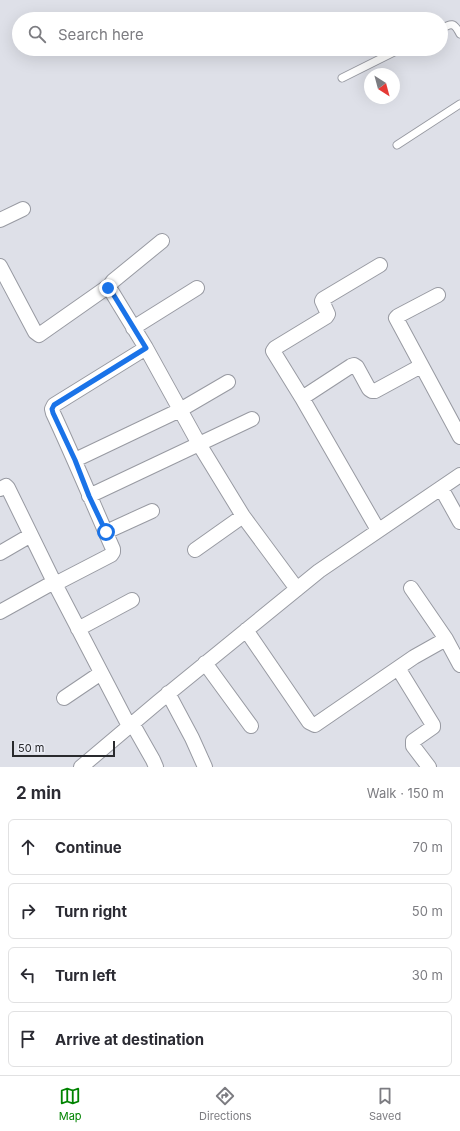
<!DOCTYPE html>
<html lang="en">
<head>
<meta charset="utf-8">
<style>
	body { margin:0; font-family:Inter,sans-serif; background:#f2f2f3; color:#2b2b33 }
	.compass { position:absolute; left:364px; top:68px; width:36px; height:36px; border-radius:50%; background:#fff; box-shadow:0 4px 16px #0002; rotate:144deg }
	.scale { position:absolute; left:12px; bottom:10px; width:103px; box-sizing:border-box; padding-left:4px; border:2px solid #292a2d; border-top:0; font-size:11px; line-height:14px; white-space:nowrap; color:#292a2d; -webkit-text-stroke:3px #ebedf5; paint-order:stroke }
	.stop { position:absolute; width:12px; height:12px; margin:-9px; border:3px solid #1a73e8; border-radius:50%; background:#fff }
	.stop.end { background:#1a73e8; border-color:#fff; box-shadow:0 1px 4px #0008 }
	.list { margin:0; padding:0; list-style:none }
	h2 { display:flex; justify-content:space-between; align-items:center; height:52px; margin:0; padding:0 16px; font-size:17px }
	h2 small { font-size:13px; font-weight:400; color:#7c7c81 }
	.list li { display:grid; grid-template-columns:26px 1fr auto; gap:12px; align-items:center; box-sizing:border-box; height:56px; margin:0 8px 8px; padding:0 8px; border:1px solid #e1e1e2; border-radius:6px }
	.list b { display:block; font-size:15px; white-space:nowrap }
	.list em { font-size:13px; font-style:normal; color:#7c7c81 }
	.icon { flex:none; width:22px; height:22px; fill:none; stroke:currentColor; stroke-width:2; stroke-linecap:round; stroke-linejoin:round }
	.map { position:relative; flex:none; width:460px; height:767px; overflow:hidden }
	.search { position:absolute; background:#fff; box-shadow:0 4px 16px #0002; left:12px; right:12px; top:12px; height:44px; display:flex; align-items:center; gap:10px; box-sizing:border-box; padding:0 14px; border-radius:22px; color:#7c7c81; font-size:15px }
	.sheet { height:308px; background:#fff }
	nav { display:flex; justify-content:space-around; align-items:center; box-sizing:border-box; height:56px; border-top:1px solid #e1e1e2; background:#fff; font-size:11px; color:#7c7c81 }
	nav a { display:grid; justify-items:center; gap:2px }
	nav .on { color:#008300 }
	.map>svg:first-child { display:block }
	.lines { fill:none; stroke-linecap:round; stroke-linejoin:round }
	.service-casing { stroke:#989aa2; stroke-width:9 }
	.minor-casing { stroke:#989aa2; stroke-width:16 }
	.service { stroke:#fff; stroke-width:7 }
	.minor { stroke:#fff; stroke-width:14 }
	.route { stroke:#1a73e8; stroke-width:5 }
</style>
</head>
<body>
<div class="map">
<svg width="460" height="767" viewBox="0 0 460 767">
	<rect width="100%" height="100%" fill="#dee0e8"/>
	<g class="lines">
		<!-- service casing -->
		<g class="service-casing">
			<path id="service" d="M441 29C451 23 454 22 460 34
				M342 78 400 49
				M397 145 460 104"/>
		</g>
		<!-- minor casing -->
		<g class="minor-casing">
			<path id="minor" d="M0 220 23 209
				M0 266 35 332 39 335 106 288 110 289 146 348 199 444 243 516 297 589
				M108 288 113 281 162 241
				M438 295 398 316 396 318 460 437
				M133 328 197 288
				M302 398 351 366 354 365 357 367 369 389 372 391H375L421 366
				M75 460 180 410 228 382
				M441 488 460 522
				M0 489 6 486 8 488 54 582 129 726
				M89 496 252 419
				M378 530 302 398 273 351 275 348 326 317 328 314 322 301 323 299 380 265
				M106 532 152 511
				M195 550 243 516
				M0 553 31 535
				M55 584 111 555 113 552V549C93 504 74 458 53 413L52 409 54 405 146 348
				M411 588 446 639 460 665
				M0 612 54 582
				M78 629 132 600
				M246 630 309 722 315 725 414 657 446 639
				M205 663 251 726
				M398 668 433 725V727L413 741V746L429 767
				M168 693 192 738 205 767
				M64 698 101 673
				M132 723 153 760 156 767
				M81 767 158 702 319 571 460 475"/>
		</g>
		<!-- service -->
		<use href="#service" class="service"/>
		<!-- minor -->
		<use href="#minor" class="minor"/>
	</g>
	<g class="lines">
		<!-- route -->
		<path class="route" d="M106 532 89 496 75 460 53 413 52 409 54 405 146 348 110 289 108 288"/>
	</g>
</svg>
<svg class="compass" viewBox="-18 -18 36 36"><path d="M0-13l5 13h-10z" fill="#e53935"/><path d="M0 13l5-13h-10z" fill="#7c7c81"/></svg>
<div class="scale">50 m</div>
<div class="stop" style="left:106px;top:532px"></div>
<div class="stop end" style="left:108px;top:288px"></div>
<div class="search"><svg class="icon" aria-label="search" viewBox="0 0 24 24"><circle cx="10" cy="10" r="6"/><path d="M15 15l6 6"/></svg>Search here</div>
</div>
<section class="sheet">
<h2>2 min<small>Walk · 150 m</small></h2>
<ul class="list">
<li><svg class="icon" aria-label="ahead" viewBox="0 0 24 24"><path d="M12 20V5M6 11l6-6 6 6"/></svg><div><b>Continue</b></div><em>70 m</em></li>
<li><svg class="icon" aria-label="right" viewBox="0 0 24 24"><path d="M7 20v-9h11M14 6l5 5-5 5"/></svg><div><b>Turn right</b></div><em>50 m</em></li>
<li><svg class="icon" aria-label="left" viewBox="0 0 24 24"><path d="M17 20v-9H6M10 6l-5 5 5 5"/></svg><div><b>Turn left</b></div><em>30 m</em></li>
<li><svg class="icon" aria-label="arrive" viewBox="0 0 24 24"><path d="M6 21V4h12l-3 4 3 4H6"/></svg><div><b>Arrive at destination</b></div></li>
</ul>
</section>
<nav>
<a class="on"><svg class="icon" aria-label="map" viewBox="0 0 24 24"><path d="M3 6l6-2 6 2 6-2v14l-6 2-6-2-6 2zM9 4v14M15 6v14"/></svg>Map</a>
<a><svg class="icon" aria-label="directions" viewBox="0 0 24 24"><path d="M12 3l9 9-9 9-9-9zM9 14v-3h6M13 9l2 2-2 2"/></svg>Directions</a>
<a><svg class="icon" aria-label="saved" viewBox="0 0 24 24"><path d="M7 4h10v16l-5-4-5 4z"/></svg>Saved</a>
</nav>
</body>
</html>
